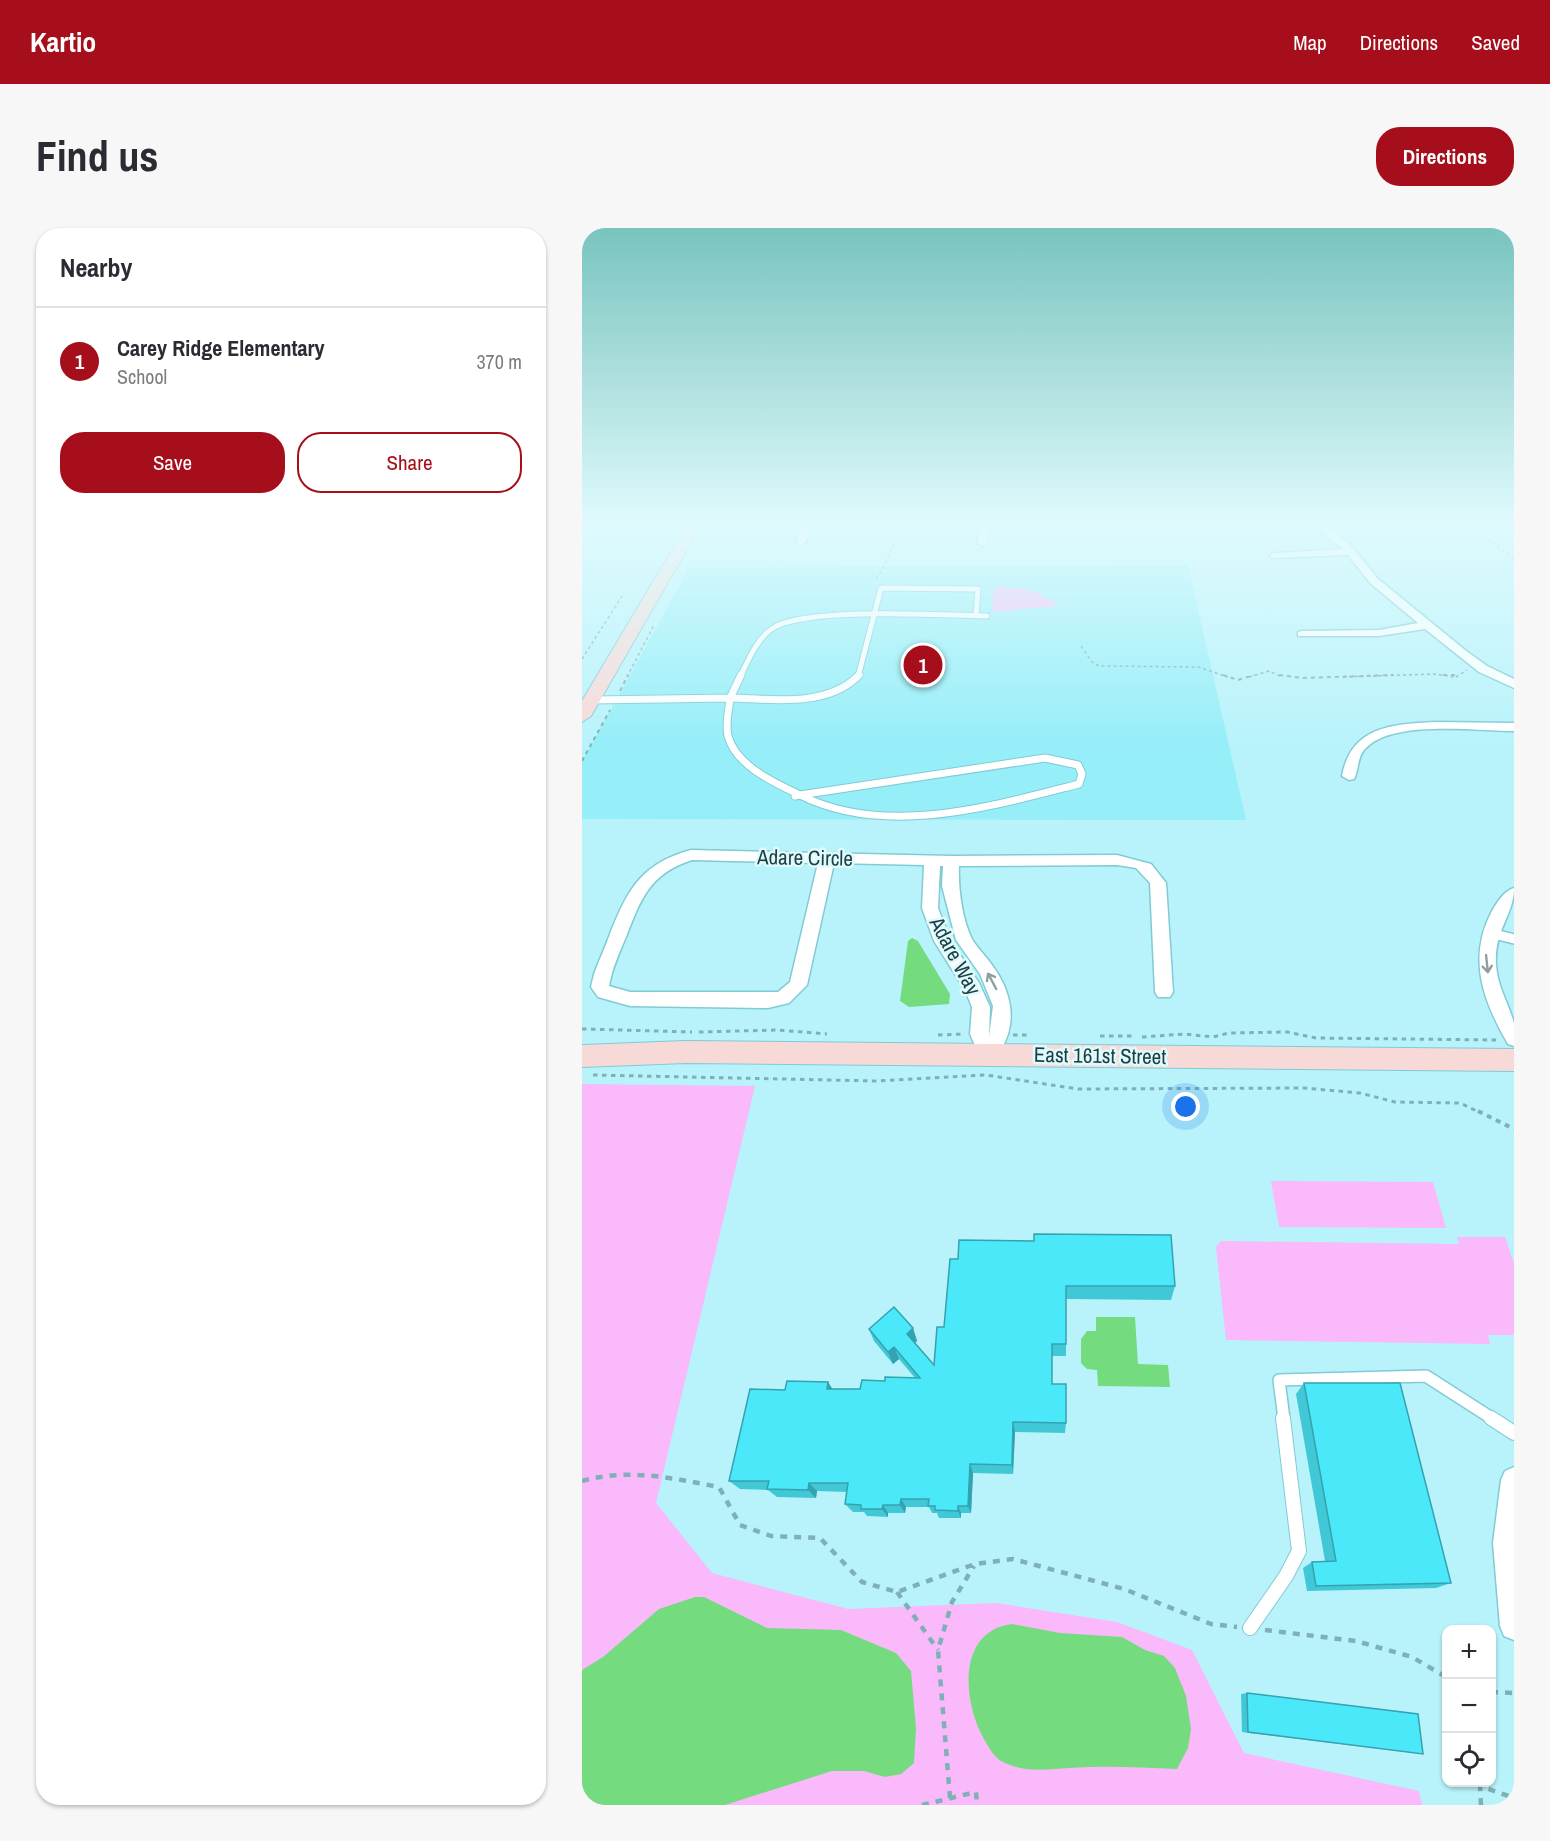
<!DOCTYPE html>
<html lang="en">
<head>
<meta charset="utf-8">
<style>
	body { margin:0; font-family:"Archivo Narrow",sans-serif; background:#f7f7f7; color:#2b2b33 }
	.controls { position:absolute; right:18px; bottom:18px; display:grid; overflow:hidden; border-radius:12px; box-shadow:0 2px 4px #0004 }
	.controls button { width:54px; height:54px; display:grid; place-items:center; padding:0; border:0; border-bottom:2px solid #e1e1e2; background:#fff; color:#2b2b33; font:30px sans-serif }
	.you { position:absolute; left:604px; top:879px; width:21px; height:21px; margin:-15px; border:4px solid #fff; border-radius:50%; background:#1a73e8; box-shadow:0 0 0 9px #1a73e833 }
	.badge { display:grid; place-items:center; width:39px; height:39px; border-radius:50%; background:#a50e1a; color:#fff; font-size:20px; font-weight:700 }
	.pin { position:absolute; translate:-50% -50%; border:3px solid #fff; box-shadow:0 2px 6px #0006 }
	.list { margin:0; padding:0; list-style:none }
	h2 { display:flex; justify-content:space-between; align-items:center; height:78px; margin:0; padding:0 24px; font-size:26px }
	h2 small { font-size:20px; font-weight:400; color:#7c7c81 }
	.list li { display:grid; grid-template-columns:39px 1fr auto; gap:18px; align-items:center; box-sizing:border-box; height:108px; padding:0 24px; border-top:2px solid #e1e1e2 }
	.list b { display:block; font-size:22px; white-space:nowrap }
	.list p { margin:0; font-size:20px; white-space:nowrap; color:#7c7c81 }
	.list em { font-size:20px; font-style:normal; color:#7c7c81 }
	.actions { display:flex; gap:12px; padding:18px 24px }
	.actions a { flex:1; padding:14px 0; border:2px solid #a50e1a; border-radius:24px; text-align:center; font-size:21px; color:#a50e1a }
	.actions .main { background:#a50e1a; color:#fff }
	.icon { flex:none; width:33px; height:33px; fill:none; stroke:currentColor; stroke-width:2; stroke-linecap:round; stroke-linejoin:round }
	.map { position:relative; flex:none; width:932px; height:1577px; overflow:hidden; border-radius:24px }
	header { display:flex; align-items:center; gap:36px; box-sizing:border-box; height:84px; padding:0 30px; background:#a50e1a; color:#fff }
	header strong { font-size:28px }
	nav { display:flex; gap:33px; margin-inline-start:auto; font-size:21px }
	.intro { display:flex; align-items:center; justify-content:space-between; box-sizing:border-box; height:144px; padding:0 36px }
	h1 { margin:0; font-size:42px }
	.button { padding:15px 27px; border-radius:24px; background:#a50e1a; color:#fff; font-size:21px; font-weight:700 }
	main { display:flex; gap:36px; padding:0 36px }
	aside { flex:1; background:#fff; border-radius:24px; box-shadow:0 2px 4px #0004 }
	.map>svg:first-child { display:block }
	.built { fill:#96eef8 }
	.green { fill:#f9b9fa }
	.water { fill:#74dc7e }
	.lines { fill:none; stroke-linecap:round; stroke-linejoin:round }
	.lane-far4-casing { stroke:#80cbd4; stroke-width:7 }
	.lane-far3-casing { stroke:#80cbd4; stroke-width:9 }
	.lane-far2-casing { stroke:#80cbd4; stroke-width:12 }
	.lane-far1-casing { stroke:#80cbd4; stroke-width:14 }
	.lane-casing { stroke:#80cbd4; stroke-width:16 }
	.street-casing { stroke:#80cbd4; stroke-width:3 }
	.secondary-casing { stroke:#80cbd4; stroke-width:2 }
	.path-far4 { stroke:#80b0b7; stroke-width:1.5; stroke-dasharray:3 3; stroke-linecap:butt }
	.path-far3 { stroke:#80b0b7; stroke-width:2; stroke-dasharray:4 4; stroke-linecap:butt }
	.path-far2 { stroke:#80b0b7; stroke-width:3; stroke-dasharray:4.5 4.5; stroke-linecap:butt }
	.path-far1 { stroke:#80b0b7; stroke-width:4; stroke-dasharray:5 5; stroke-linecap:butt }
	.path { stroke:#80b0b7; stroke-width:4.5; stroke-dasharray:7 7; stroke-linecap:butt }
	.lane-far4 { stroke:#fff; stroke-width:5 }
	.lane-far3 { stroke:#fff; stroke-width:7 }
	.lane-far2 { stroke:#fff; stroke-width:9 }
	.lane-far1 { stroke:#fff; stroke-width:11 }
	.lane { stroke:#fff; stroke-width:14 }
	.street { fill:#fff; fill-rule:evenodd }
	.secondary { fill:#f7dad7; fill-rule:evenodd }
	.wall { fill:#40c8d7 }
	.shaded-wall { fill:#34a2af }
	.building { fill:#4be8fa; stroke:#34a2af; stroke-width:1.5 }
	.oneway { stroke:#8f9ea0 }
	.labels { text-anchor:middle; stroke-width:5; stroke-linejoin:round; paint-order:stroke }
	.street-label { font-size:21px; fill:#1f3e42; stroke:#defbfe }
</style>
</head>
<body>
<header>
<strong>Kartio</strong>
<nav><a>Map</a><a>Directions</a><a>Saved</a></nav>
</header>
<div class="intro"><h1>Find us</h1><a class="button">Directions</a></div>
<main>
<aside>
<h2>Nearby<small></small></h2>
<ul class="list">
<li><span class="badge">1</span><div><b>Carey Ridge Elementary</b><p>School</p></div><em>370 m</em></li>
</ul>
<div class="actions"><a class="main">Save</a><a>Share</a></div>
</aside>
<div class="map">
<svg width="932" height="1577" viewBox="0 0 932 1577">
	<rect width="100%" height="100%" fill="#b8f3fb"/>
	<!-- built -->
	<path class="built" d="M606 337 664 592 0 591V534L107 340Z"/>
	<!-- green -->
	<path class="green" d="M412 359C437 359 457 361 477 378L410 384Z
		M0 856 173 858 74 1275 130 1345 266 1381 414 1375 535 1394 610 1422 662 1525 837 1563 840 1577H0Z
		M689 953 851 954 864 1000 697 999Z
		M875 1009H923L932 1035V1107H906L908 1116 644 1112 634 1019 639 1013 877 1016Z"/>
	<!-- water -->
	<path class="water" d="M330 710 336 713 368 766 367 776 327 779 318 773 326 713Z
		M514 1089H553L556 1136 586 1137 588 1159 516 1158 515 1142 505 1141 499 1135V1111L505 1103H514Z
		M113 1369H122L185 1400 259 1402 314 1425 329 1443 334 1500 332 1535 319 1546 303 1549 282 1543H250L143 1577H0V1442L21 1429 77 1381Z
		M430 1396 478 1405 540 1409 563 1422 582 1428 593 1440 604 1468 609 1501 606 1520 595 1541C566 1540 537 1538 508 1539 478 1539 446 1548 419 1533 412 1529 406 1518 402 1511 381 1475 374 1403 430 1396Z"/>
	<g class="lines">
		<!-- lane-far4 casing -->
		<g class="lane-far4-casing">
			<path id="lane-far4" d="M158 449C166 433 175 410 191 400 225 379 361 387 405 388
				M276 449 299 360 396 361 394 388"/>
		</g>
		<!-- lane-far3 casing -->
		<g class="lane-far3-casing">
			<path id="lane-far3" d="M10 472 148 470 159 447
				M463 530 496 537 500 546 497 556C411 578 303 610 218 567Z
				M218 567C193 555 154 538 146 508 143 496 147 482 148 470 190 471 245 480 277 447
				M213 568 218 567"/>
		</g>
		<!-- lane-far2 casing -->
		<g class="lane-far2-casing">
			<path id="lane-far2" d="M908 705 932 711"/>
		</g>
		<!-- lane-far1 casing -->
		<g class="lane-far1-casing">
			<path id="lane-far1" d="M702 1191 697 1152 844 1148 911 1191"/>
		</g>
		<!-- lane casing -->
		<g class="lane-casing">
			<path id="lane" d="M909 1190 932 1205
				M668 1400 704 1348 717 1323 701 1190"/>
		</g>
		<!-- street casing -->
		<g class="street-casing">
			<path id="street" d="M220 295H230L224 314 219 317 214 314Z
				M399 295H409L405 315 400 318 395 315Z
				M728 295H739L765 313 796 351 883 422 905 438 932 451V460L897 444 843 401 797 408H716V404L720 403 797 402 836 395 788 355 766 327 689 330 688 328 693 325 761 321Z
				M854 494 932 495V503C895 503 809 491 783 521 775 529 777 542 772 551L767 552 760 548C769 498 811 496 854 494Z
				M109 622 369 628 535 627 569 636 584 655 591 764 588 769H576L573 764 568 655 554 640 535 637 377 638C376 660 380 691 390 711 395 720 404 728 410 737 430 764 436 795 418 823 412 832 409 835 399 831L388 806 390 779 383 762 352 713 340 680 342 637 252 635 225 757 207 775 186 780 48 778 16 769 9 759 12 746C17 732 24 718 29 703 47 659 61 635 109 622ZM110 632 236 635 208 754 196 764H48L27 758C30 741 37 725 44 709 59 671 67 646 110 632ZM358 638H361L360 658 374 712 398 746 411 778 407 809 408 779 397 755 368 712 356 680Z
				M932 660C932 687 912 702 914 736 915 758 926 774 932 795 932 801 932 811 932 818L926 816C901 773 885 730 910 683 915 674 923 662 932 660Z
				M932 1239V1412L922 1408 918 1398 911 1315 919 1252 923 1243Z"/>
		</g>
		<!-- secondary casing -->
		<g class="secondary-casing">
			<path id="secondary" d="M106 295H120L9 488 0 494V473Z
				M104 813 932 821V843L104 835 0 839V817Z"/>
		</g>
		<!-- path-far4 -->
		<path class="path-far4" d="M861 295 898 306 932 330
			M294 351C306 335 311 314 319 295
			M499 418 510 434 517 438 616 439 646 449
			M0 431 42 365
			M45 449 72 397
			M667 449 687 443 700 449
			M761 449 852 446 872 449
			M874 449 885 442"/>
		<!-- path-far3 -->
		<path class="path-far3" d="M641 447 656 452 672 447
			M697 447 721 450 811 447
			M861 447H877
			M38 463 46 447
			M0 533 28 482"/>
		<!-- path-far2 -->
		<path class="path-far2" d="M0 801 110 804
			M117 804 196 802 245 806
			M356 807 383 806
			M431 807H446
			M518 808H554
			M560 809 603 806 631 809 647 805 705 804 734 810 915 812
			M11 847 295 853 404 847 496 861 722 860 778 865 813 874 878 875 899 885"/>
		<!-- path-far1 -->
		<path class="path-far1" d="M896 883 932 901"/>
		<!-- path -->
		<path class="path" d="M0 1253C47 1240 90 1250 137 1259L158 1297 189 1308 238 1310 280 1354 315 1364 393 1336 431 1331 542 1361 629 1396 655 1399
			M315 1364 356 1422
			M683 1402 774 1413 830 1429 864 1449
			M909 1464 932 1465
			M368 1570 356 1422 370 1374 392 1338
			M340 1577 394 1564 395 1577
			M899 1577 898 1558 932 1570"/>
		<!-- lane-far4 -->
		<use href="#lane-far4" class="lane-far4"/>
		<!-- lane-far3 -->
		<use href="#lane-far3" class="lane-far3"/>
		<!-- lane-far2 -->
		<use href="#lane-far2" class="lane-far2"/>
		<!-- lane-far1 -->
		<use href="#lane-far1" class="lane-far1"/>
		<!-- lane -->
		<use href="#lane" class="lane"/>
		<!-- street -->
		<use href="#street" class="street"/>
		<!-- secondary -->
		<use href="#secondary" class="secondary"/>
	</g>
	<!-- wall -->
	<path class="wall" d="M368 1031 593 1058 589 1072 484 1071V1128H470V1156L484 1195 483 1205 433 1204 431 1246 391 1245 389 1285H379V1290H357L355 1285H350L347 1279H324L323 1285H306V1289L285 1288 282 1284H271L263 1276 265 1264 235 1263 234 1270 195 1269 186 1262 158 1261 147 1253 203 1162 246 1154 250 1161H278L303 1153 333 1150 317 1131 311 1136 292 1113 287 1101 331 1100 335 1113 333 1115 352 1137 362 1099Z
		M722 1155 869 1355 854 1360 725 1363 721 1340 730 1334 743 1333 714 1166Z
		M665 1465 841 1526 660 1504 659 1466Z"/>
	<!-- shaded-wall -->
	<path class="shaded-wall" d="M331 1100 335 1113 329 1118 325 1106Z
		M312 1119 317 1131 311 1136 306 1124Z
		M246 1154 253 1165 245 1161Z
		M431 1194 433 1204 431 1246 430 1237Z
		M388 1236 391 1245 389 1285 386 1278Z
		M227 1255 235 1263 234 1270 226 1262Z
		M319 1271 324 1279 323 1285 318 1277Z
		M301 1277 306 1285V1289L300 1281Z
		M376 1278 379 1285V1290L376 1283Z"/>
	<!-- building -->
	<path class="building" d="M452 1006 589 1007 593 1058H484V1116H470V1156H484V1195L431 1194 430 1237 388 1236 386 1278H376V1283L353 1282V1278H346L347 1271H319L318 1277H301L300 1281H279V1277L263 1276 266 1255H227L226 1262 185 1261 187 1253H147L168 1161 203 1162 205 1153 246 1154 245 1161H278L280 1152 303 1153V1149L338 1150 312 1119 306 1124 287 1101 312 1079 331 1100 325 1106 352 1137 355 1099H362L368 1031H376L377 1012 452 1013Z
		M722 1155H818L869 1355 734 1358 730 1334 754 1333Z
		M665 1465 836 1486 841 1526 666 1504Z"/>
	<!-- one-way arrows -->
	<defs><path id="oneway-shaft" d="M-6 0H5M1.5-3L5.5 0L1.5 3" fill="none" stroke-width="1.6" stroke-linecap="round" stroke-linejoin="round" transform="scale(1.5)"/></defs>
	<g class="oneway">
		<use href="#oneway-shaft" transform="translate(905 736) rotate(84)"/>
		<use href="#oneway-shaft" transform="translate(410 753) rotate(-118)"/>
	</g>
	<!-- sky -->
	<linearGradient id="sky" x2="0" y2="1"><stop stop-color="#79c4be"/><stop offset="0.57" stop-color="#dffafd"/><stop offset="1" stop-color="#dffafd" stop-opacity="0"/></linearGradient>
	<rect width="932" height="516" fill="url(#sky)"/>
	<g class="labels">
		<!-- street labels -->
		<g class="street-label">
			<text transform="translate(223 630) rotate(1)" y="7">Adare Circle</text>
			<text transform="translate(373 728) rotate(62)" y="7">Adare Way</text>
			<text transform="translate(518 828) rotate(1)" y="7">East 161st Street</text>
		</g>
	</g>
</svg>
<div class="controls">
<button>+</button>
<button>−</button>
<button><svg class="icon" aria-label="locate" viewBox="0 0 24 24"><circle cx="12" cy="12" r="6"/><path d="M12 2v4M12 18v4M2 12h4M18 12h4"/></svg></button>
</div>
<div class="you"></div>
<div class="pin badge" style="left:341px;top:437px">1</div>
</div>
</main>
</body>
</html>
